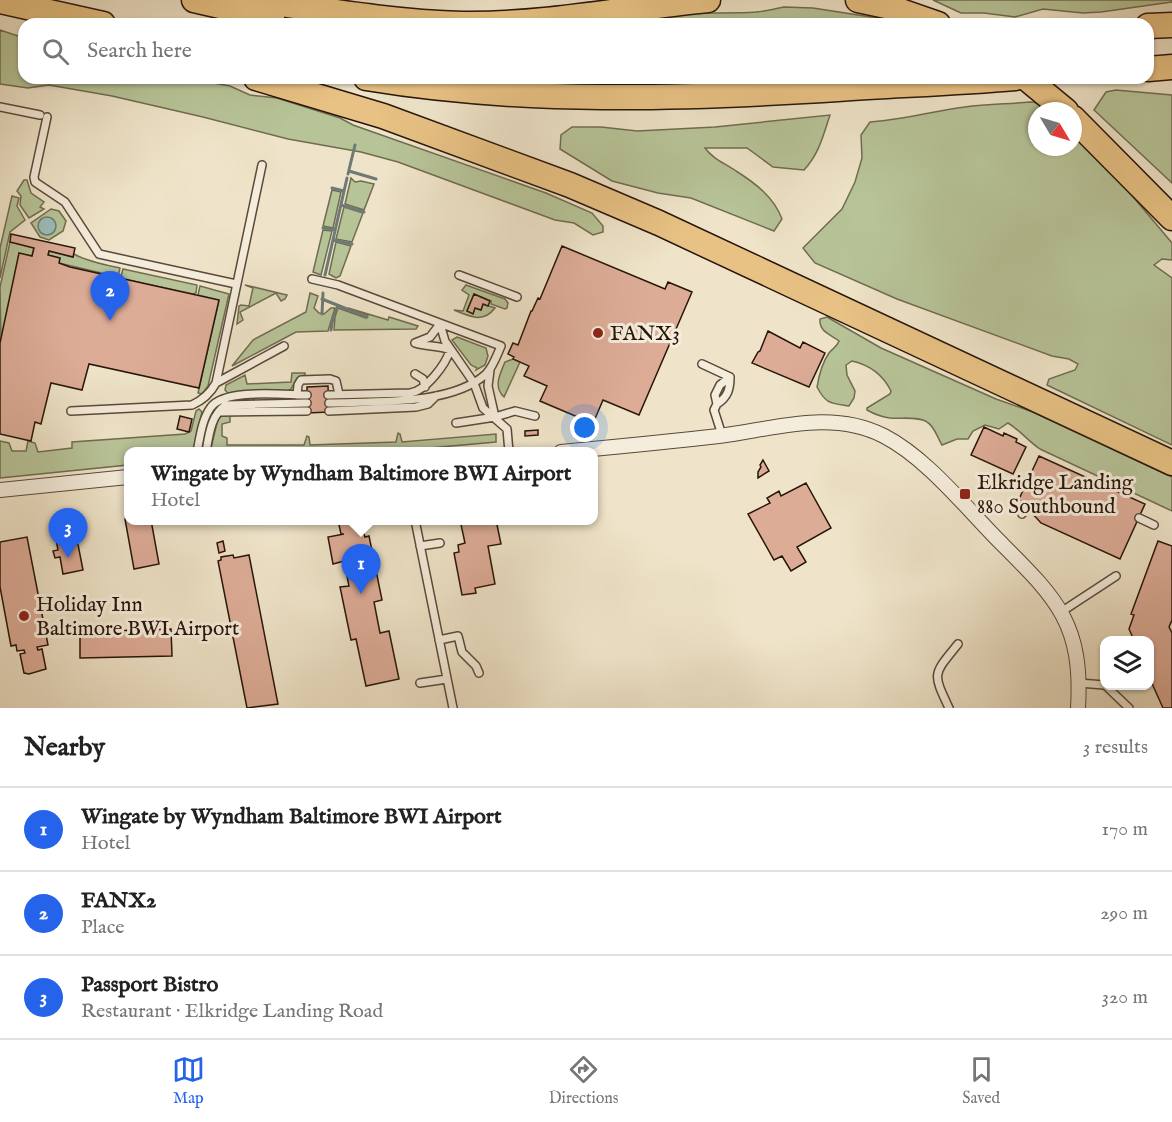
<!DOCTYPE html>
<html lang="en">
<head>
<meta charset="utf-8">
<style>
	body { margin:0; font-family:"IM FELL English",serif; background:#f2f2f2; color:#222 }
	.controls { position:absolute; right:18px; bottom:18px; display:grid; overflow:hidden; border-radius:12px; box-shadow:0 2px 4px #0004 }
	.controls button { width:54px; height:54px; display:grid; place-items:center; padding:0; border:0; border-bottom:2px solid #e0e0e0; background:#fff; color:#222; font:30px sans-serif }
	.compass { position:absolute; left:1028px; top:102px; width:54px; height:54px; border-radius:50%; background:#fff; box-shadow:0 2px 4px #0004; rotate:128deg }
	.you { position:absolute; left:585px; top:428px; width:21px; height:21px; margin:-15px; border:4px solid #fff; border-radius:50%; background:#1a73e8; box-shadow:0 0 0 9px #1a73e833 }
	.badge { display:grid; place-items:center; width:39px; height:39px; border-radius:50%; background:#2563eb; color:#fff; font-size:20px; font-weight:700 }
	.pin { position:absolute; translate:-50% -50px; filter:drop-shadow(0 2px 3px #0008) }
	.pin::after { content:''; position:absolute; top:32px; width:21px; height:18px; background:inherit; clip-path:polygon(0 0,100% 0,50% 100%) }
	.popup { position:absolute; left:124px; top:447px; width:474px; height:78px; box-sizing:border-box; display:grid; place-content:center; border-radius:12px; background:#fff; filter:drop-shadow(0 2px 4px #0005); font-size:20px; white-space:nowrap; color:#767676 }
	.popup b { font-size:22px; color:#222 }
	.popup::after { content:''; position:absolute; left:50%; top:100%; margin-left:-12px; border:12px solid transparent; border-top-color:#fff }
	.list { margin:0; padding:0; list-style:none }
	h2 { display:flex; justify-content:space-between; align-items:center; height:78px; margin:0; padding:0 24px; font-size:26px }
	h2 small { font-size:20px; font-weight:400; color:#767676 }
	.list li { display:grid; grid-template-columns:39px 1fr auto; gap:18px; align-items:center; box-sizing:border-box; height:84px; padding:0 24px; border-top:2px solid #e0e0e0 }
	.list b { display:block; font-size:22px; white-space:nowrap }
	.list p { margin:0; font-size:20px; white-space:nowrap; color:#767676 }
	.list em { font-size:20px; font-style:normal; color:#767676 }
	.icon { flex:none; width:33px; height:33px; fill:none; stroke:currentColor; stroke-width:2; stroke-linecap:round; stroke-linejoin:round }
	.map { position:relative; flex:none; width:1172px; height:708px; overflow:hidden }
	.search { position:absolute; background:#fff; box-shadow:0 2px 4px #0004; left:18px; right:18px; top:18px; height:66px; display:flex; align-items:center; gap:15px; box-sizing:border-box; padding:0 21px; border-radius:18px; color:#767676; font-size:22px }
	.sheet { height:330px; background:#fff }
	nav { display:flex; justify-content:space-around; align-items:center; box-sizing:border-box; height:84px; border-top:2px solid #e0e0e0; background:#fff; font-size:16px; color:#767676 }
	nav a { display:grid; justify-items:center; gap:3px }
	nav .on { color:#2563eb }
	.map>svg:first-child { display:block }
	.green { fill:#b7c498; stroke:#706c51; stroke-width:1.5 }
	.water { fill:#9cbdbd; stroke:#6e7a75; stroke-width:1.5 }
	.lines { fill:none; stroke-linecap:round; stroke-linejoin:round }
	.stream { stroke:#6e7a75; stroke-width:3 }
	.building { fill:#ddac97; stroke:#28150a; stroke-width:1.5 }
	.service-casing { stroke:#5a493a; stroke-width:10 }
	.minor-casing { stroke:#5a493a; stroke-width:16 }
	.motorway-casing { stroke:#28150a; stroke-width:27 }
	.service { stroke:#f5eddc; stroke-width:7 }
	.minor { stroke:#f5eddc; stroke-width:14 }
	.motorway { stroke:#e8c284; stroke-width:24 }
	.poi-dot { fill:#8f2418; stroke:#f5eddc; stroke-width:2 }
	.labels { text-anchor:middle; stroke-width:6; stroke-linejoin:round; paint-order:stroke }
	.poi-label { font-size:21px; fill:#28150a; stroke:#f5eddc; text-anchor:start }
</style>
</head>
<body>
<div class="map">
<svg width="1172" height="708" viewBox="0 0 1172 708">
	<rect width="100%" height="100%" fill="#efe4c9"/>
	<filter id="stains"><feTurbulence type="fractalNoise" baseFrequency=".00333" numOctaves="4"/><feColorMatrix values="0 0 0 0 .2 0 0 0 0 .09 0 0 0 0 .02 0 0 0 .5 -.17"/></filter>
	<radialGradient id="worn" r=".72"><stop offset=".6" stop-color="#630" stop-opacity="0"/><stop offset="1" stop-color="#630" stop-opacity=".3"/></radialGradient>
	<!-- green -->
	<path class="green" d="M933 0H1172V2L1101 12 1083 13 1043 9 1015 17 984 13H961Z
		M784 7 813 8 877 18 878 23 638 24C672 8 719 15 756 12 765 11 775 9 784 7Z
		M0 30 24 38V78H187L230 86 250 95 277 98 340 118 353 125 546 193 592 213 603 226V232L593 235 574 223 555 220 398 162 361 152 288 139 203 117 112 96 49 85 28 88 0 84Z
		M1116 90 1172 95V183L1094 110 1106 92Z
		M1030 102 1039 103 1052 111H1037V147H1073V131L1108 167 1172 243V260L1162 259 1154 265 1172 278V445L1047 385 1049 379 1075 370 1078 364 1069 359 1052 356 897 299 815 263 803 248 842 209 855 182 862 158 861 135 870 122C902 120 933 111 965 107 987 104 1009 104 1030 102Z
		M830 115C823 136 819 154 804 170L773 167 747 148H705C713 159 724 163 736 171 755 183 774 197 782 219L774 231 691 198 658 193 612 181 560 149 561 135 572 127H601L637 131 715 127Z
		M351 178 355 182 361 181 374 184 364 210 345 204Z
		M24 180H27L31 193 44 202 40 207 44 209 29 218 20 205 21 196 17 191Z
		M332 190 341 192 333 228 323 226Z
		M12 196 19 198 17 206 25 220 10 232 0 278V248Z
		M344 207 363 213 352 242 336 239Z
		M51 209 59 211 66 221 63 231 49 240 40 237 31 223Z
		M323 230 332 231 321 275 313 272Z
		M10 242 34 248 32 256 19 254 1 343 0 287Z
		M336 242 351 246 340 276 336 278 329 274Z
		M49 251 73 257 74 254C86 261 106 265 120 268L118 277 59 263 60 258 48 255Z
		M123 269 197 285 196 293 193 294 124 279 121 276Z
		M245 285 287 295 285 299 281 301 276 293 240 312 243 320 237 324 239 306 241 305 249 306 253 288Z
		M466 285 505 299 508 303 507 308 505 309 491 304V301L474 294 467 311 473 313 475 308 481 310 483 304 495 308C483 324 469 316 454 310L463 311 469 295 462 290Z
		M200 286 229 294 208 386 202 394 198 393 219 300 198 295Z
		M310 293 318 296 314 308 319 313 324 314 331 308H335L328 331 296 332 232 366 253 340 306 312Z
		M338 308 366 318 368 315 348 308 388 320 389 317 418 326 416 329 334 330 335 317Z
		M827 317 881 348 996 399 1033 412 1172 477V511L1040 449C1028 441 1021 431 1008 423L999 429 985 425 973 431 968 439H957L942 445C937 437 935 427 927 422 919 416 900 419 890 418 882 417 874 414 867 410V408L890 394 891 391C883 375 870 365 852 361L846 365 847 375 855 391 854 398 849 406C830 403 826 404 817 387 819 375 822 363 829 353 833 348 837 347 839 341 830 334 819 332 820 319Z
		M457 337 486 348 488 356 485 365 476 370 477 368 471 365 452 340Z
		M513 359 520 362 504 397C493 387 500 374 505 362Z
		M292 373H305V375L297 378 291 389 286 392 228 393 225 390 226 385 245 375 247 384 291 382Z
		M199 409 202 412 194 451 128 452V465L0 478V441L9 443 12 451H26L28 441 35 443 38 452 72 448V442L185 434 191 431 196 411Z
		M230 414V422L222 424V436L227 438V445H304L307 436 309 437 310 445 396 442 398 433 400 434 402 442 496 434V442L396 451 210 452 218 419 222 416Z"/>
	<!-- water -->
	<path class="water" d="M38 226a9 9 0 1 1 18 0a9 9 0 1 1-18 0Z"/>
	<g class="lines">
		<!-- stream -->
		<path class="stream" d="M349 171 376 179
			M348 174 355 145
			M332 188 344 191
			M341 205 364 212
			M323 228 335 230
			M333 240 352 244
			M325 275 347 178
			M322 299 367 317
			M322 314 323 293
			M331 330 333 317 338 306"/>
	</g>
	<!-- building -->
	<path class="building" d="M11 234 75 248 73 257 49 251 48 255 60 258 59 263 70 267 219 300 199 388 89 364 82 390 51 383 41 424 35 422 31 441 0 434V343L19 253 32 256 34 248 10 242Z
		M562 246 665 289 668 282 692 292 639 415 603 400 594 421 588 419 587 421 540 401 547 386 524 376 529 366 513 359 514 357 508 354 513 343 518 345 531 311H532L538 298 540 299Z
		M474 294 490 301 488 306 483 304 481 310 475 308 473 314 467 311Z
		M768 331 800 348 803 342 825 353 809 387 752 363 758 352 760 351Z
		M328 386 329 412 307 413V387Z
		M180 416 192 419 189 432 177 429Z
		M984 427 1003 436 1004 433 1017 439 1016 442 1026 447 1013 474 971 455Z
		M538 430V435L525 436V431Z
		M1039 456 1145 504 1120 559 1041 523 1019 499Z
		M763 460 769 471 758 478V472L761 467 760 465Z
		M806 483 831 528 797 547 806 562 791 571 782 556 774 560 748 514 770 503 767 498 779 491 781 496Z
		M128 518V520H151L159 564 134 569 125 519Z
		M73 519 83 570 63 574 60 557 55 558 53 551 58 550 53 523Z
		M338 520H359L360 529 357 531 363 530 365 537 369 536 382 600 374 602 380 633 389 631 399 679 366 686 356 639 351 640 340 587 349 586 344 561 333 564 328 537 344 534H341Z
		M460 520H496L501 544 488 546 495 584 475 588 476 593 462 595 454 553 459 552 458 545 465 543Z
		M27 537 48 645 37 647 38 650 42 649 46 669 29 674 24 673 20 654 25 653 24 650 17 651 16 645 11 646 0 587V542Z
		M223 541 225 551 219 553 217 543Z
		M1158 541 1172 546V620L1169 627 1172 633V708H1163L1150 679V640H1134L1129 629 1134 615 1131 614Z
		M233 555 234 558 249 555 278 704 247 708 218 561 221 560V557Z
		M92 625H104V631L171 629 172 656 80 658V632L92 631Z"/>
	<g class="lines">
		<!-- service casing -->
		<g class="service-casing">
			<path id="service" d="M0 107 40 115
				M47 117 34 177 35 182 65 202 99 254 236 284
				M459 275 517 297
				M312 279 338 285 501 346C497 355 493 367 486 374 451 406 373 401 329 403
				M440 324 445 341 474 383 483 408 507 429 509 452
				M415 343 430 337 440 324
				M702 364 730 377
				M490 370 488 386 495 417
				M415 374 423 379 425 387
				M216 383 284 346
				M297 395 298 385 301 380 330 379 336 381 339 394
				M328 395 410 393C426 391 446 364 450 350 439 345 427 347 415 343
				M717 404C728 397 730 389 730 377
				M71 411 192 405C203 400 210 394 216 383L262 165
				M329 411 416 407 428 404 436 396
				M219 412 307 411
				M456 423 495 417 515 411 535 416
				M722 435 714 410 717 404 715 395 720 385 730 377
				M197 452C200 437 202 419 211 407 226 388 284 395 307 395
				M206 452C209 434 211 415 226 405L307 403
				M1022 514 1027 508
				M1139 518 1154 525
				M415 520 453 708
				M420 546 440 543
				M1061 612 1116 576
				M439 640 458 636 462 652 476 666 479 673
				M420 683 447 679
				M1079 683 1104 685
				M1106 686 1129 708
				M949 708C932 672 933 675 958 644"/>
		</g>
		<!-- minor casing -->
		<g class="minor-casing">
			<path id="minor" d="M561 452C614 447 667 442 719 436 775 429 831 409 884 436 927 458 967 509 1001 543 1057 599 1083 624 1078 708
				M0 490 128 477"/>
		</g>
		<!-- motorway casing -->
		<g class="motorway-casing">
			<path id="motorway" d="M194 0 272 18
				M254 0C324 10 392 22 463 24 544 25 627 8 708 0
				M858 0 886 6 938 24
				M0 1 103 24
				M1148 26 1172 25
				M1148 69 1172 67
				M256 78 383 116 570 185 659 223 1172 463
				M366 78C523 104 680 99 838 89 897 85 956 83 1015 78
				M1026 78 1066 111
				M1073 118 1172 218"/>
		</g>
		<!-- service -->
		<use href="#service" class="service"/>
		<!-- minor -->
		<use href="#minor" class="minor"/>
		<!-- motorway -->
		<use href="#motorway" class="motorway"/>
	</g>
	<!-- markers -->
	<g class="poi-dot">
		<circle cx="598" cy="333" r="6"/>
		<rect x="959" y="488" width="12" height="12" rx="3"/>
		<circle cx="24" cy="616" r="6"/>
	</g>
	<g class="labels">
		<!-- poi labels -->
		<g class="poi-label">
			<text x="610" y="340">FANX3</text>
			<text x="977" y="489">Elkridge Landing<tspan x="977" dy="24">880 Southbound</tspan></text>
			<text x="36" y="611">Holiday Inn<tspan x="36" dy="24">Baltimore BWI Airport</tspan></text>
		</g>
	</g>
	<rect width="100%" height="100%" filter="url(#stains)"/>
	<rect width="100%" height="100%" fill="url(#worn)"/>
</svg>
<div class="controls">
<button><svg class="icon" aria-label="layers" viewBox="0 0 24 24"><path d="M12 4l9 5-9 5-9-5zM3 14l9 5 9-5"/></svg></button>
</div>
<svg class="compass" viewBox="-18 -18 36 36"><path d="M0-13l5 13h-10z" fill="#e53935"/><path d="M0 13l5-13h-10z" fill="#767676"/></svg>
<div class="you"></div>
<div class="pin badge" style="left:361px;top:594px">1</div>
<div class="popup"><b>Wingate by Wyndham Baltimore BWI Airport</b>Hotel</div>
<div class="pin badge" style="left:110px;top:321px">2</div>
<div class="pin badge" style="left:68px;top:558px">3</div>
<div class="search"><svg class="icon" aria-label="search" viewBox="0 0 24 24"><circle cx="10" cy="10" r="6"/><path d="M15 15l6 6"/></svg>Search here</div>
</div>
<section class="sheet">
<h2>Nearby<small>3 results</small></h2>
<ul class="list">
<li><span class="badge">1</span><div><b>Wingate by Wyndham Baltimore BWI Airport</b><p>Hotel</p></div><em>170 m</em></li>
<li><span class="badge">2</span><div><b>FANX2</b><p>Place</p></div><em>290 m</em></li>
<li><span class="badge">3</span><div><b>Passport Bistro</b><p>Restaurant · Elkridge Landing Road</p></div><em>320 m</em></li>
</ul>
</section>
<nav>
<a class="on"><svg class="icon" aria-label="map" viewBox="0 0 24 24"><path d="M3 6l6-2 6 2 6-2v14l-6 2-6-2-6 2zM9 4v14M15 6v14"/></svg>Map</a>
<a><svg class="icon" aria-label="directions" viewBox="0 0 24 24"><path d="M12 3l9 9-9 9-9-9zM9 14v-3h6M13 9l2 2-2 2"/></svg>Directions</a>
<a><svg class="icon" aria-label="saved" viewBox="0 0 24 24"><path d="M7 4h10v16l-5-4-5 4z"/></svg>Saved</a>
</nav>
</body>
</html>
